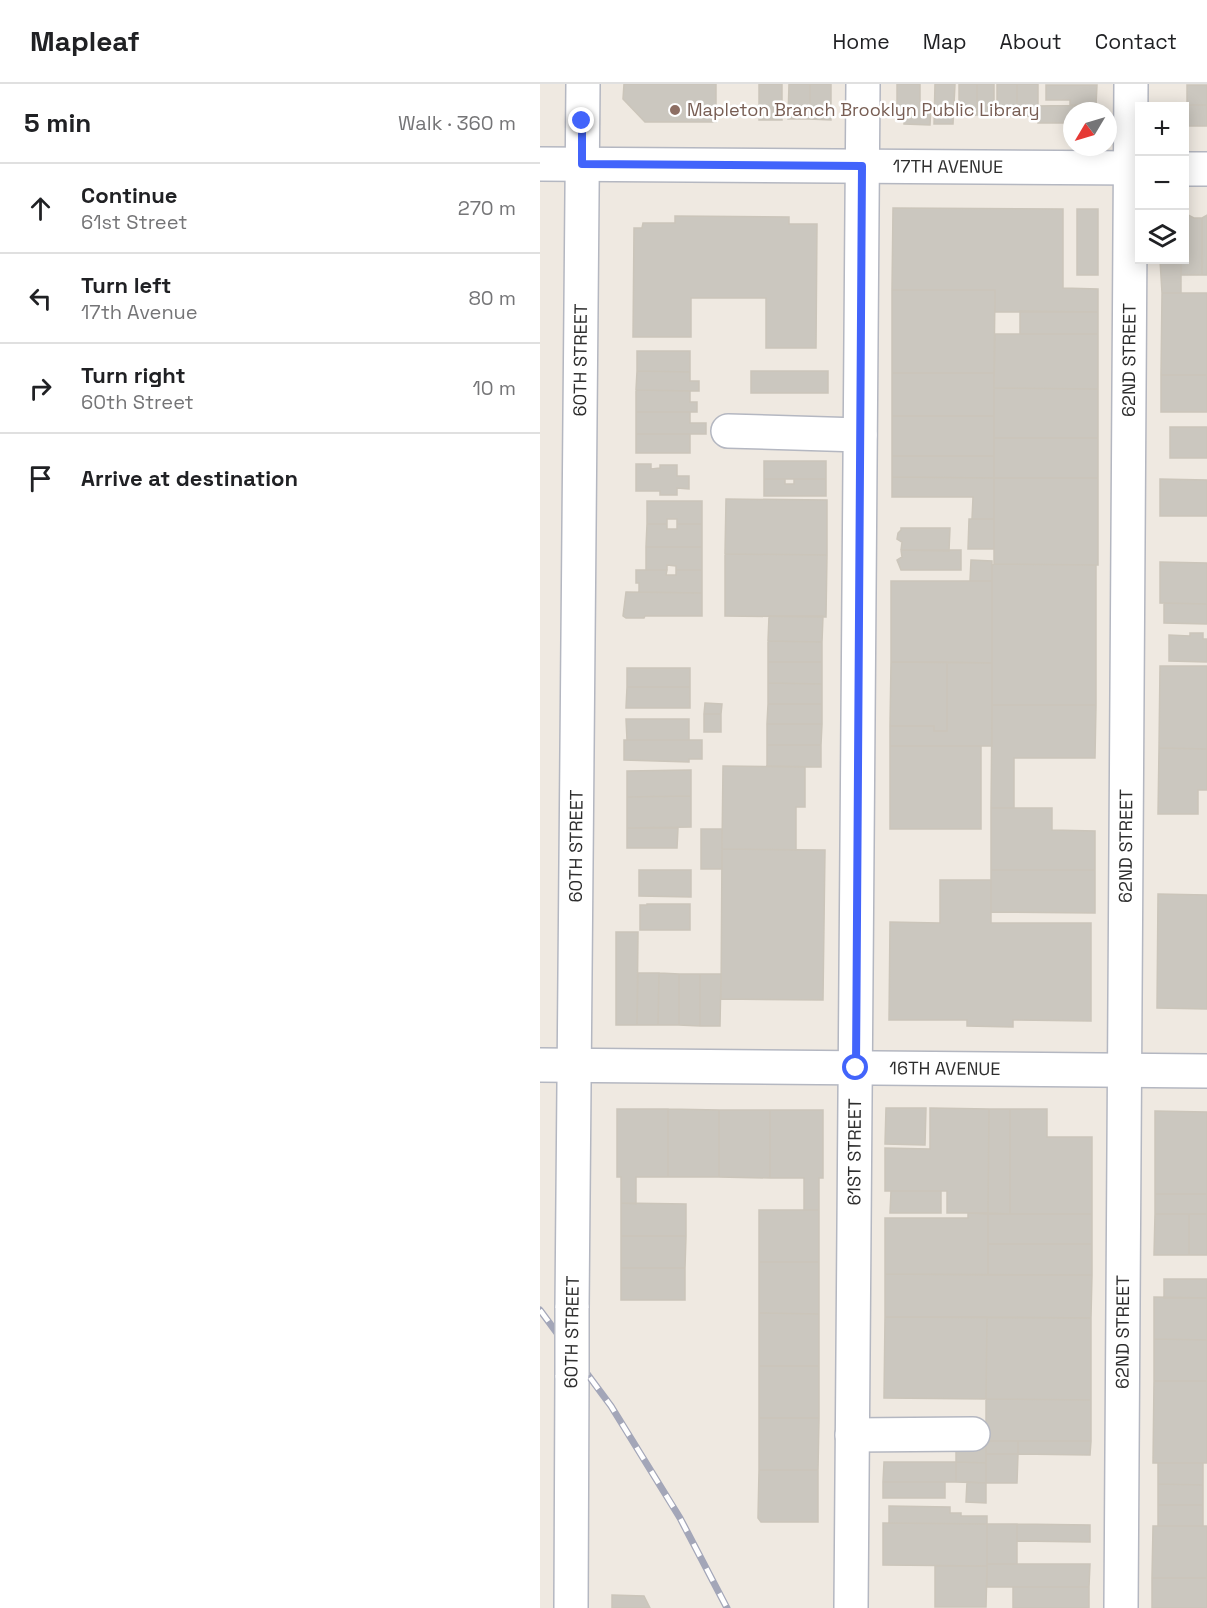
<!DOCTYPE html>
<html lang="en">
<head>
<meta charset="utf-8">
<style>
	body { margin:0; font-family:"Space Grotesk",sans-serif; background:#f6f6f6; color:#202124 }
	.controls { position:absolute; right:18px; top:18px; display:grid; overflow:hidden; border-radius:0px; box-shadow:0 3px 15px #0003 }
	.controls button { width:54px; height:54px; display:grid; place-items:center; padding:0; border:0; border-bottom:2px solid #e0e0e0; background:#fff; color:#202124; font:30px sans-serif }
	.compass { position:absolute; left:523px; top:18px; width:54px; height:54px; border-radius:50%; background:#fff; box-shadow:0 3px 15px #0003; rotate:232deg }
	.stop { position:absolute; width:18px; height:18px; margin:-14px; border:4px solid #4264fb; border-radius:50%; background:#fff }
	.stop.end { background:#4264fb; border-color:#fff; box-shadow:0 2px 6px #0008 }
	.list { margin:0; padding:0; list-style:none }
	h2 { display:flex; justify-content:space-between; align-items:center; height:78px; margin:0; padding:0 24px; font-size:26px }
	h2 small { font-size:20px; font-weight:400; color:#757577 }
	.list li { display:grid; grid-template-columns:39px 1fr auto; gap:18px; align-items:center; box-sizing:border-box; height:90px; padding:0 24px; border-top:2px solid #e0e0e0 }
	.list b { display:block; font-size:22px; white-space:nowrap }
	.list p { margin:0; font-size:20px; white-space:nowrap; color:#757577 }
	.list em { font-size:20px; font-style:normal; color:#757577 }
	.icon { flex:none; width:33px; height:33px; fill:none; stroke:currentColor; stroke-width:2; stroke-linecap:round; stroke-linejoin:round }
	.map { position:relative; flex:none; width:667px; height:1524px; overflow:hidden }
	header { display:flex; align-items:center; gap:36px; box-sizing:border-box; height:84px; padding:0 30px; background:#fff; border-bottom:2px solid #e0e0e0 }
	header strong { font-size:28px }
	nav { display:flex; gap:33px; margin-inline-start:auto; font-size:21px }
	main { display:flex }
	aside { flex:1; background:#fff }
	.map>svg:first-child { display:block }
	.building { fill:#cbc7bf; stroke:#cbc5ba; stroke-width:1.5 }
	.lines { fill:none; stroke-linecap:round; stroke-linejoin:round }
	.minor-casing { stroke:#b4b7c1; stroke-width:36 }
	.minor { stroke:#fff; stroke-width:33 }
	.rail-casing { stroke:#a3a6b8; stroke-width:7 }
	.rail { stroke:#fff; stroke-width:4.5; stroke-dasharray:14; stroke-linecap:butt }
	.minor-bridge-casing { stroke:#b4b7c1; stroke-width:36; stroke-linecap:butt }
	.minor-bridge { stroke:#fff; stroke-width:33 }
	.route { stroke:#4264fb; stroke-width:8 }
	.education-dot { fill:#8d6e63; stroke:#fff; stroke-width:2 }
	.labels { text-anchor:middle; stroke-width:5; stroke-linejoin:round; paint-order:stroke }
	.education-label { font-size:18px; fill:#785e54; stroke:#fff; text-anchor:start }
	.street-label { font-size:18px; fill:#2e2e2e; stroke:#fff }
</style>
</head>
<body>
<header>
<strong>Mapleaf</strong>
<nav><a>Home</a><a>Map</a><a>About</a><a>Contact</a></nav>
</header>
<main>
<aside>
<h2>5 min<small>Walk · 360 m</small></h2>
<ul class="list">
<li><svg class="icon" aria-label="ahead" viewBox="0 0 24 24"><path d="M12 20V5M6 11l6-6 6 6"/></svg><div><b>Continue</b><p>61st Street</p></div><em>270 m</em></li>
<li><svg class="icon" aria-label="left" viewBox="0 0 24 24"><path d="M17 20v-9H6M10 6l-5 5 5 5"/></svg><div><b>Turn left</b><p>17th Avenue</p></div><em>80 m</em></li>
<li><svg class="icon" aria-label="right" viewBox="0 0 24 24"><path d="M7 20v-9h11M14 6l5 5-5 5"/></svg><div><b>Turn right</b><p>60th Street</p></div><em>10 m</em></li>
<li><svg class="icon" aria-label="arrive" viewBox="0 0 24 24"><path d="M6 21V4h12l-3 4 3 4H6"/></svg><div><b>Arrive at destination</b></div></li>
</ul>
</aside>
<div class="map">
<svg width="667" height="1524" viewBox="0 0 667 1524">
	<rect width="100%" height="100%" fill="#efe9e1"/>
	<!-- building -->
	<path class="building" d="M84 0H176V38H105L83 15Z
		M219 0H242V36H219Z
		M249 0H270V35H248Z
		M270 0H291V36L270 35Z
		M357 0H380V21H391L390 41 364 40V31H357Z
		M395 0H415L413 40H394Z
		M419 0H437V31L419 32Z
		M437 0H454V31H437Z
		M457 0H477V32H457Z
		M477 0H498V32H477Z
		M506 1H557L556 21H530V16H506Z
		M647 1H667V21H647Z
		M556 21 557 27H532V39H498V22Z
		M647 21H667V42H647Z
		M353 124 523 125V204L558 205V228H455V206H352Z
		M537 125H558V191H537Z
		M644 129 654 134H662V191H641V176H644Z
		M667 131V191H662V134Z
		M135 132 249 133V140H277L276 264H226V214H151V253H93L94 144H102L103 139H135Z
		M620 176H641V209H622Z
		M352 206H455L454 289H352Z
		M622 209H667V291H621Z
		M480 227 558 228V250H480Z
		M455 250H558V305L454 304Z
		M97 267H150V288L97 287Z
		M97 287 150 288V297H159V307L96 306Z
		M211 287H288V309H211Z
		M352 289H454V332H352Z
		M621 291H667V328H621Z
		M454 304 558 305V354H454Z
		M96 306 150 307V318H157V328H96Z
		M96 328H150V339H166V350H96Z
		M352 332H454V372H352Z
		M630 343H667V374H630Z
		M96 350H150V369H96Z
		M454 354H558V394H454Z
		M352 372H454V394L352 393Z
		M224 377H286V395H224Z
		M96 380H111V385L120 384V381H137V392H149V405L137 404V411H120V407H96Z
		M352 393 454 394V435H432L433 413H352Z
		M454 394H558V481L454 480Z
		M224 395H245V400H254V395H286V412H224Z
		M620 395 667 396V432H620Z
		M186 415 287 416V471L185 470Z
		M107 417H162V440H137V435H127V440H107Z
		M429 435H454V465H428Z
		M107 440H127V445H137V440H162V463H106Z
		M361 444H410L409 467 361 466 362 458 357 455 358 449 361 446Z
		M106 463H162V486H136V482L127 481V486H106Z
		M361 466H421V486H361L357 476 362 473Z
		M185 470 287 471 286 533 185 532Z
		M431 476 452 477V497H430Z
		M620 478 667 479V520L620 519Z
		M454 480 556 481V621H452V481Z
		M96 486H127L126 491H136V486H162V509L99 508V499H96Z
		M351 497H452V579L351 578Z
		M86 508 162 509V532H105L104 534H86L83 532Z
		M624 519 667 520V540L624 539Z
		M229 532H283L282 558 228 557Z
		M650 549H663V555H667V578L629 577V551L650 552Z
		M228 557 282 558V578H228Z
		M228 578H282V600L228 599Z
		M351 578H407V647H394V642H350Z
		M407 578 452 579V662H350V642H394V647H407Z
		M620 582H667V665L619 664Z
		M87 584H150V603H87Z
		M228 599 282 600V620H228Z
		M87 603H150V624H86Z
		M165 619 182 620 181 630H164Z
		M228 620H282V640H227Z
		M452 621H556L555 674H474V724H451Z
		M164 630H181V648H164Z
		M86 635H149V656H87Z
		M227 640H282L281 661H227Z
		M84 656H162V675H149V678L84 676Z
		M227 661H281V683L227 682Z
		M350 662H441V745H350Z
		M619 664 667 665V706H658V730H618Z
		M183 682 265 683V723H256V766L182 765Z
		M151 686V712L87 713V687Z
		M151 712V743L87 744V713Z
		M451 724H512V746L555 747V786H451Z
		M87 744H138L137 764H87Z
		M161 745H182V785H161Z
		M182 765 285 766 283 916 181 915Z
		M99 786H151V813L99 812Z
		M451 786H555V829L451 828Z
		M400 796H451V839H551V937L473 936V943L427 942V936H349L350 838 400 839Z
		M618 810 667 811V925L617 924Z
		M107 820H150V846H100V821H107Z
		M76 848H98L97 941H76Z
		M98 889H119L118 941H97Z
		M119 889 139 890V941H118Z
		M139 890H160V942L139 941Z
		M160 890H181L180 942H160Z
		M346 1024H386L385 1061 345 1060Z
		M390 1024 449 1025 448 1129H407V1107H345V1064L390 1065Z
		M77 1025H128V1093H96V1120L81 1119V1093H77Z
		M128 1025 179 1026V1093H128Z
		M449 1025H470V1130L448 1129Z
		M470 1025H507V1053H552V1130H470Z
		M179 1026H230V1094L179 1093Z
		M230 1026H283V1094H279V1126H264V1094H230Z
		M615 1027 667 1028V1110H615Z
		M351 1107H401V1129H350Z
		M615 1110H667V1130H615Z
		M81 1119 146 1120V1152H81Z
		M219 1126H279V1178H219Z
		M428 1129 448 1130V1191L345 1190V1134H428Z
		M448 1130H552V1160H448Z
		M615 1130H649V1171H614Z
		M649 1130H667V1171H649Z
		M81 1152H146L145 1184H81Z
		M448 1160H552V1191H448Z
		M219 1178H279V1230L219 1229Z
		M81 1184H145V1216H81Z
		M345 1190 552 1191 551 1234 345 1233Z
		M624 1195H667V1214H624Z
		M614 1213 667 1214V1256L614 1255Z
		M219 1229 279 1230V1282H219Z
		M345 1233H447L446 1315 344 1314Z
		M447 1233 551 1234V1316L446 1315Z
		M614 1255 667 1256V1297H614Z
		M219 1282H279V1334H219Z
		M614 1297H667V1379H613Z
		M446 1315 551 1316V1357H446Z
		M219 1334H279L278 1386H219Z
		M446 1357H478V1370H446Z
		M478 1357H551L550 1371 478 1370Z
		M416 1358H446V1379L416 1378Z
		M446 1370H478L477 1399H446Z
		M344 1378H416V1398H343Z
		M416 1378 446 1379V1399L416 1398Z
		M618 1379H663V1401L618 1400Z
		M219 1386H278V1438H221L218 1434Z
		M343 1398H405V1414H343Z
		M427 1398 446 1399V1419L426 1418Z
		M618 1400 663 1401V1421H618Z
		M618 1421H663V1442H618Z
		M349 1422 410 1423V1429H421V1432H447V1440L349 1439Z
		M343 1439 447 1440V1482L343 1481Z
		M447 1440H477V1480H447Z
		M477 1440 550 1441V1458L477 1457Z
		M613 1442H667V1494H612Z
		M447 1480H550L549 1503H447Z
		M395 1482H447L446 1523H395Z
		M612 1494H667V1524H612Z
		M473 1503H549V1524H473Z
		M72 1511 104 1512 110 1524H72Z"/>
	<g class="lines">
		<!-- minor casing -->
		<g class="minor-casing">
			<g id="minor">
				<path id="s1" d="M0 80 600 84"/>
				<path d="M644 85H667"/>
				<path d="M188 347 320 351"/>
				<path id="s2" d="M0 981 667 987"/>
				<path id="s3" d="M32 1224 43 0"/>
				<path d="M312 1351 433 1350"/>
				<path d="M31 1524 32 1291"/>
				<path id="s4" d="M311 1524 323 0"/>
				<path id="s5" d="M581 1524 591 0"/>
			</g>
		</g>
		<!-- minor -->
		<use href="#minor" class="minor"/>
		<!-- rail casing -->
		<g class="rail-casing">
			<path id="rail" d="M0 1226 71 1322 140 1434 187 1524"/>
		</g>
		<!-- rail -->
		<use href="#rail" class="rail"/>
		<!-- minor-bridge casing -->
		<g class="minor-bridge-casing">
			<path id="minor-bridge" d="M32 1291V1224"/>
		</g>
		<!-- minor-bridge -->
		<use href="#minor-bridge" class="minor-bridge"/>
	</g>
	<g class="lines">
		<!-- route -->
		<path class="route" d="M42 37V80L322 82 316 984"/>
	</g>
	<!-- markers -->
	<circle class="education-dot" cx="135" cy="26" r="6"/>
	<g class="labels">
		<!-- education labels -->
		<g class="education-label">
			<text x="147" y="32">Mapleton Branch Brooklyn Public Library</text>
		</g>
		<!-- street labels -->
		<g class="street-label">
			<text dy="6" stroke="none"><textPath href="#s1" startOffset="408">17TH AVENUE</textPath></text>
			<text dy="6" stroke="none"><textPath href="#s3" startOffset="948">60TH STREET</textPath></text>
			<text dy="6" stroke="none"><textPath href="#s5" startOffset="1248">62ND STREET</textPath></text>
			<text dy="6" stroke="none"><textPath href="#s3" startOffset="462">60TH STREET</textPath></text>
			<text dy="6" stroke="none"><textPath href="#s5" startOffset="762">62ND STREET</textPath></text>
			<text dy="6" stroke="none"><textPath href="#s2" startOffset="405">16TH AVENUE</textPath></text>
			<text dy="6" stroke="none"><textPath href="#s4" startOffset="456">61ST STREET</textPath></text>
			<text transform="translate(32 1248) rotate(-89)" y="6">60TH STREET</text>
			<text dy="6" stroke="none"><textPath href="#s5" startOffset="276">62ND STREET</textPath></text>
		</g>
	</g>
</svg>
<div class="controls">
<button>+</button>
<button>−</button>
<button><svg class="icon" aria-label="layers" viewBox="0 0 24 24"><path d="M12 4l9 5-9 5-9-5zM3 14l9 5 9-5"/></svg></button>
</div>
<svg class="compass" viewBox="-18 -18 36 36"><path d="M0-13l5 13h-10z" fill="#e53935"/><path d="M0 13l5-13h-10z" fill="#757577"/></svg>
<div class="stop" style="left:316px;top:984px"></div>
<div class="stop end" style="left:42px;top:37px"></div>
</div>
</main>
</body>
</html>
